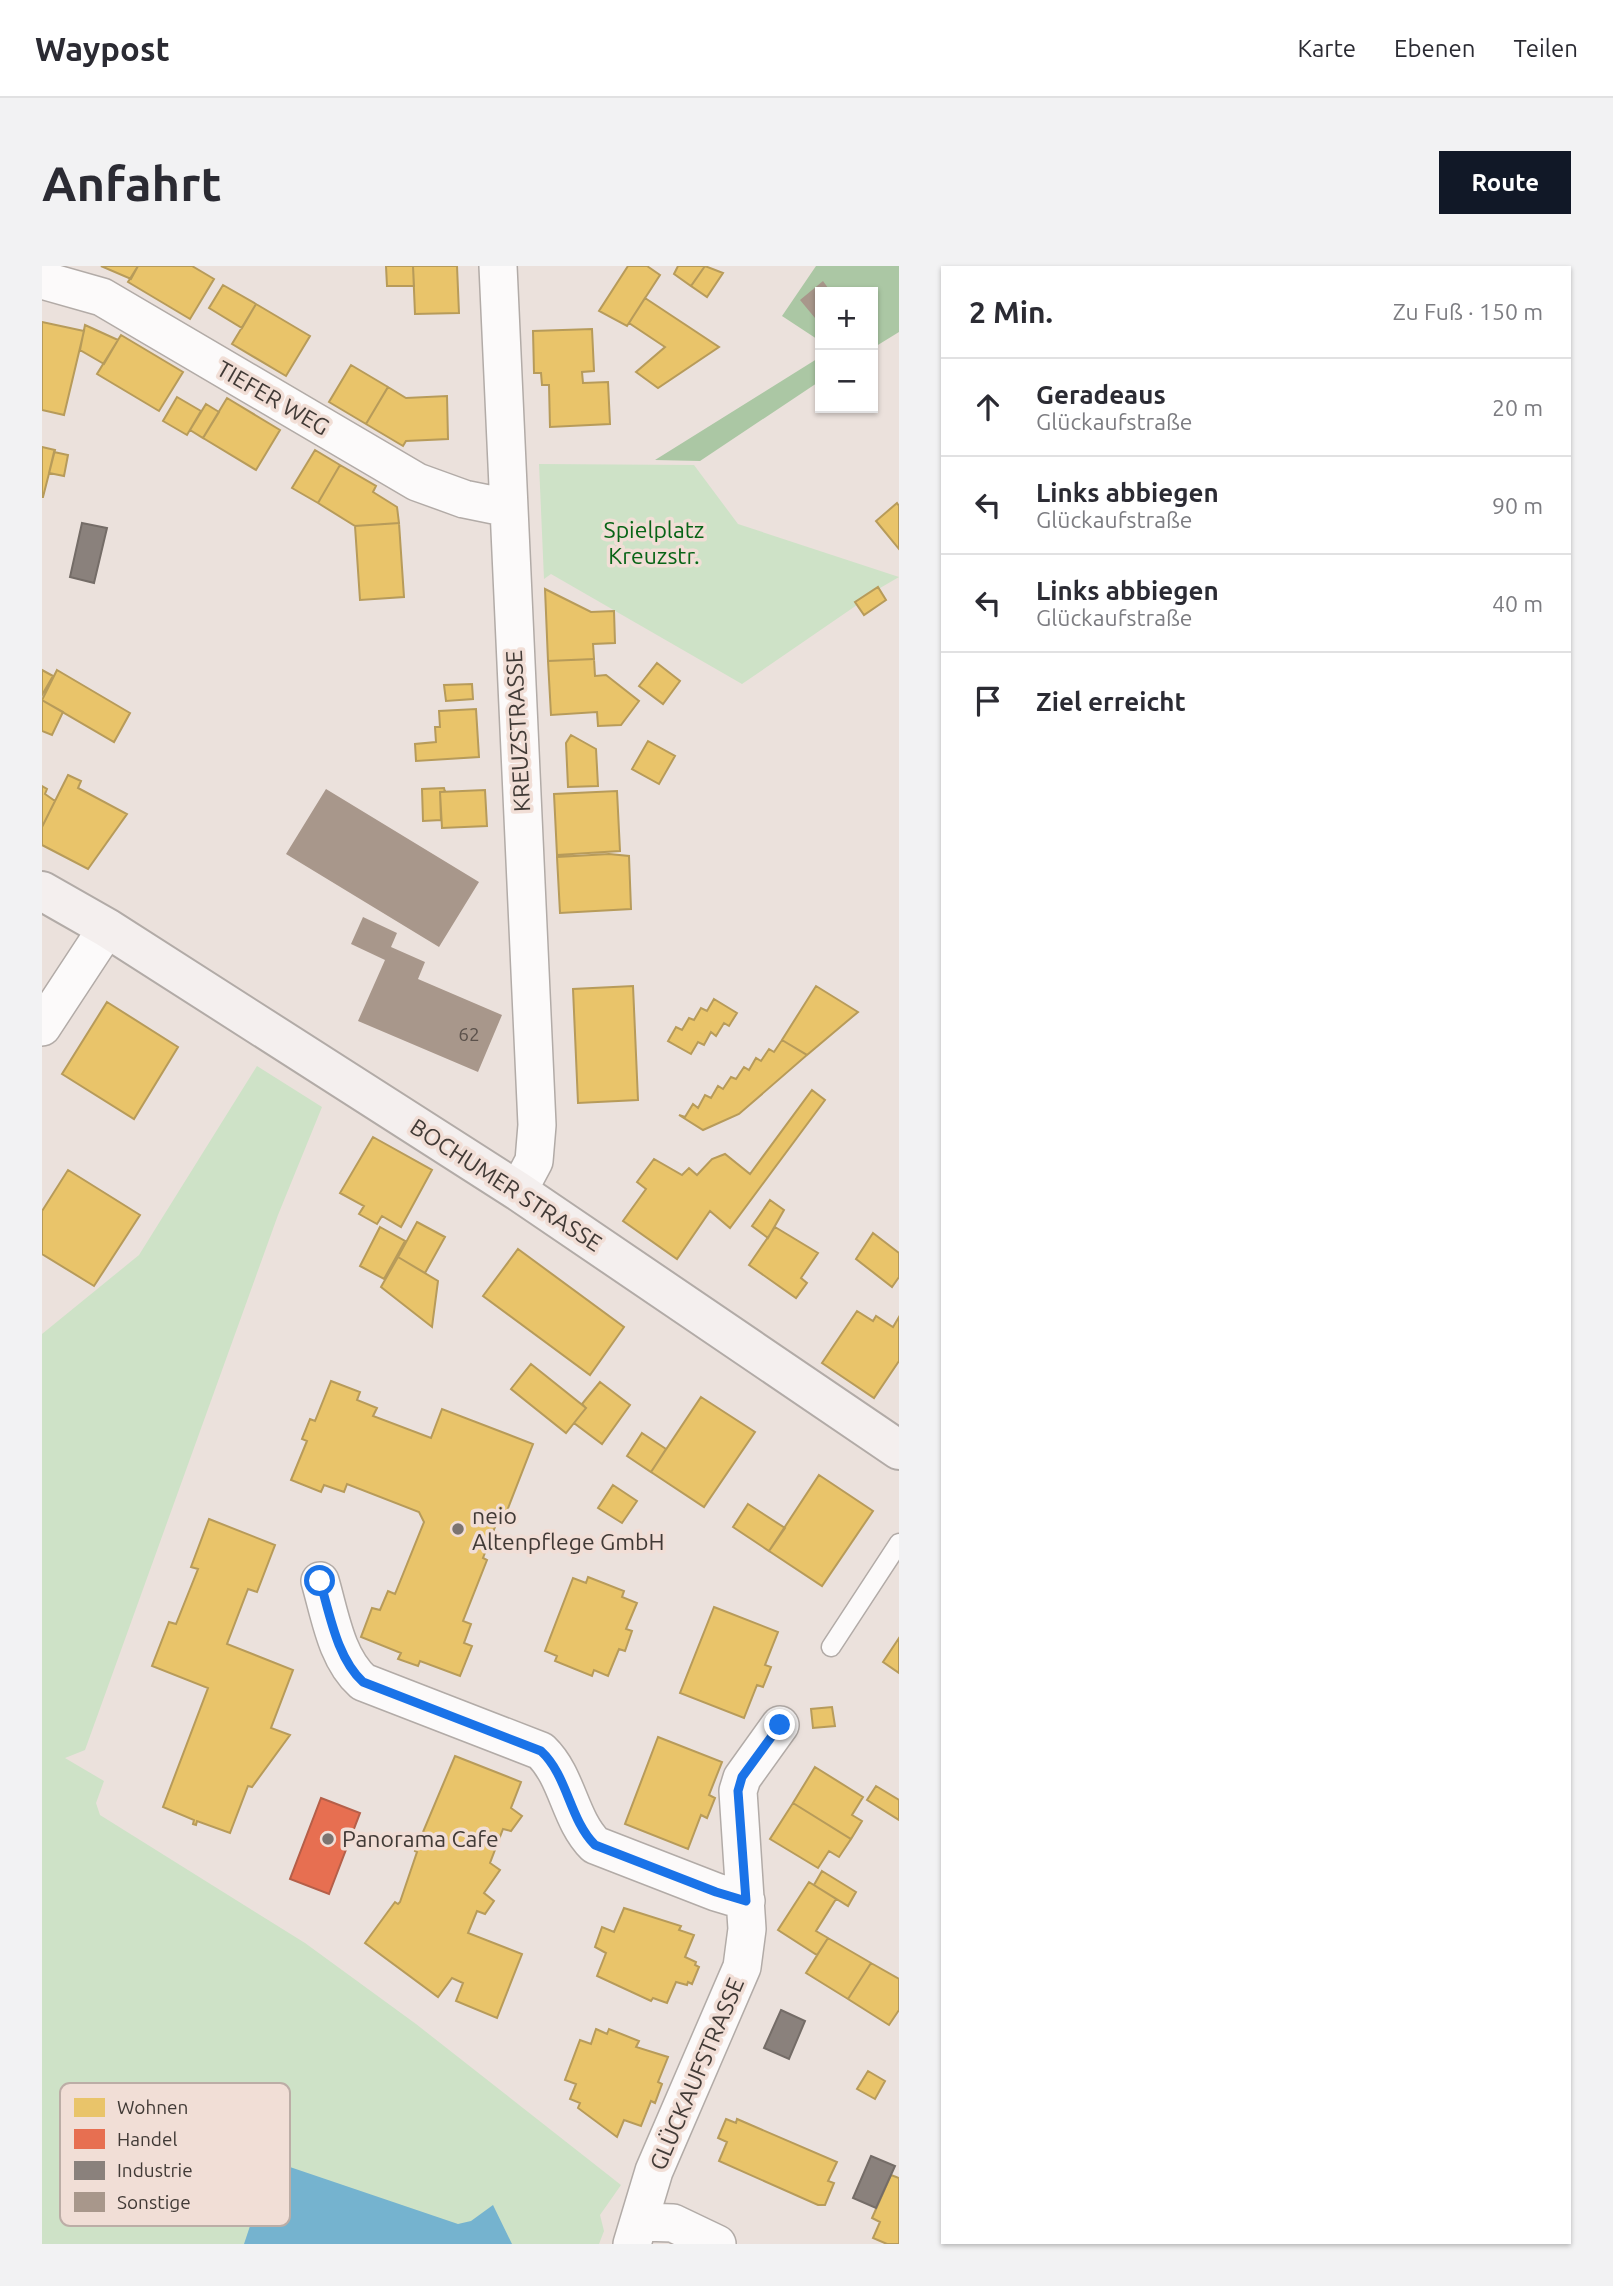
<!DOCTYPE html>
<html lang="de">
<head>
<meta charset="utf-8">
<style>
	body { margin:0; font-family:Ubuntu,sans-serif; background:#f2f2f3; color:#2b2b33 }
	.controls { position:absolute; right:21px; top:21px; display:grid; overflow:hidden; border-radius:0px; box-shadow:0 2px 5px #0004 }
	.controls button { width:63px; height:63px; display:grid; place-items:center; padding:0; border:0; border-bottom:2px solid #e1e1e2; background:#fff; color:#2b2b33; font:35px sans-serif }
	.stop { position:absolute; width:21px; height:21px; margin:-16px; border:5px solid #1a73e8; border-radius:50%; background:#fff }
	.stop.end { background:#1a73e8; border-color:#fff; box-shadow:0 2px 7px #0008 }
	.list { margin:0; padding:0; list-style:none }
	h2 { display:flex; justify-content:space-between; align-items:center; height:91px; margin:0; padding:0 28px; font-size:30px }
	h2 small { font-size:23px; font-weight:400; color:#7c7c81 }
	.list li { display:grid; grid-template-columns:46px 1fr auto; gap:21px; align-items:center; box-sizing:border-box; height:98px; padding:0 28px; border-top:2px solid #e1e1e2 }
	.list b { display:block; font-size:26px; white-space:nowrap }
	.list p { margin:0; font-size:23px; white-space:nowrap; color:#7c7c81 }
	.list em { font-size:23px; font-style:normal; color:#7c7c81 }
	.icon { flex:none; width:38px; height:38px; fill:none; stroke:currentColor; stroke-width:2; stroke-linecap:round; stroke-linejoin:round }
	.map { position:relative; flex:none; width:857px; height:1978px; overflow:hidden; border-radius:0px }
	header { display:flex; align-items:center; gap:42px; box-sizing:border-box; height:98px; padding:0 35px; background:#fff; border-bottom:2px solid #e1e1e2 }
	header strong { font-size:33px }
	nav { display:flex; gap:38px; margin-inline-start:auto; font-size:24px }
	.intro { display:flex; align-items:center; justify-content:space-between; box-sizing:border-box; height:168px; padding:0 42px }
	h1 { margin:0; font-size:49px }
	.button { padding:18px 32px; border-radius:0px; background:#111827; color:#fff; font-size:24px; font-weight:700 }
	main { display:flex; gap:42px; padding:0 42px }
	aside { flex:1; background:#fff; border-radius:0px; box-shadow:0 2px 5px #0004 }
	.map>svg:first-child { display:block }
	.green { fill:#cee2c7 }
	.forest { fill:#abc7a4 }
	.water { fill:#75b3cf }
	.homes { fill:#e9c46a; stroke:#b79b5a; stroke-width:2 }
	.shops { fill:#e76f51; stroke:#b55f49; stroke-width:2 }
	.industry { fill:#8a817c; stroke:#746c67; stroke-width:2 }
	.building { fill:#a8978b }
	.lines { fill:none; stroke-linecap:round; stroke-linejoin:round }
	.service-casing { stroke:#b2aba7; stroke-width:21 }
	.minor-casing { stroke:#b2aba7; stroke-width:40 }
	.secondary-casing { stroke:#b2aba7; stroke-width:42 }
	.service { stroke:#fcfafa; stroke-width:18 }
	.minor { stroke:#fcfafa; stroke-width:37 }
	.secondary { stroke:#f4efee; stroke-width:38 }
	.route { stroke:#1a73e8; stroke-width:9 }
	.poi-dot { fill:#7c7470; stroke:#f1ded6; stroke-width:2.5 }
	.labels { text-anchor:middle; stroke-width:7; stroke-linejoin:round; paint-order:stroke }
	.number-label { font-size:19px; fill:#5b514b }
	.street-label { font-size:23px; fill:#413a36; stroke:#f1ded6 }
	.park-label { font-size:23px; fill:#086416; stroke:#f1ded6 }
	.poi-label { font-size:23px; fill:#413a36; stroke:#f1ded6; text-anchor:start }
	.key { fill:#f1ded6; stroke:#bcada6; stroke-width:2 }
	.key-label { font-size:19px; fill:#413a36 }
</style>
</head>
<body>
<header>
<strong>Waypost</strong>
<nav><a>Karte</a><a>Ebenen</a><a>Teilen</a></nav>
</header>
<div class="intro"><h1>Anfahrt</h1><a class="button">Route</a></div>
<main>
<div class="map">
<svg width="857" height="1978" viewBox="0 0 857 1978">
	<rect width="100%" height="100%" fill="#ebe1dc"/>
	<!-- green -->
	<path class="green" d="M497 198 652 199 696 258 857 311 814 336 815 339 700 418 509 308 502 313Z
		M215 800 280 841 236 949 43 1484 23 1492 62 1515 54 1537 58 1549 263 1677 374 1758 579 1919 558 1949 562 1965 557 1978H0V1068L97 989Z"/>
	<!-- forest -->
	<path class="forest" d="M774 0H857V66L831 82V26H778V75L740 50Z
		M778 91V115L658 195 613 194Z"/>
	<!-- water -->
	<path class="water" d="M242 1899 416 1958 429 1955 451 1939 470 1978H202L224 1912Z"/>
	<!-- homes -->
	<path class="homes" d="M59 0H96L89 13Z
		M96 0H150L172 13 148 53 86 16Z
		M344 0H371L372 20H345Z
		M371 0H415L417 47 373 48Z
		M586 0H605L618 9 585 60 557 45Z
		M636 0H663L649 20 632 8Z
		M663 0 681 7 665 31 649 20Z
		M181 19 214 38 200 62 167 42Z
		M603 32 677 81 616 122 594 106 623 81 587 57Z
		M214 38 268 70 244 110 190 78Z
		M0 56 42 65 22 149 0 144Z
		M43 59 76 74 62 98 38 84Z
		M550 63 552 105 540 106 541 117 566 116 568 158 508 161 507 119H500L499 107H492L491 65Z
		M79 69 141 106 117 145 55 108Z
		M309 99 346 121 324 158 287 136Z
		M346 121 364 132 405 130 406 173 364 175 361 180 324 158Z
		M135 131 159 145 145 169 121 155Z
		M185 132 238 164 214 204 161 172Z
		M164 138 177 146 161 172 148 164Z
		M0 181 13 184 1 231H0Z
		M273 184 298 199 276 237 250 222Z
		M12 186 26 189 22 210 7 207Z
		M298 199 334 220 331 226 355 241 357 257 313 260 276 237Z
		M855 237 857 240V283L834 255Z
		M357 257 362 331 318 334 313 260Z
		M836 321 844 334 822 349 813 336Z
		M503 323 549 346 572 345 573 377 551 378 552 393 506 395Z
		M552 393 553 410 564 409 597 435 579 459 556 460 555 446 509 449 506 395Z
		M615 397 638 415 621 438 597 420Z
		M0 404 11 410 0 429Z
		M15 404 88 447 72 476 0 434Z
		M430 418 431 433 404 435 402 419Z
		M0 434 21 446 10 469 0 465Z
		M434 443 437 491 374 495 373 478 394 476 393 461H398L397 445Z
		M529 469 554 483 556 520 526 521 524 477Z
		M606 475 633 490 617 518 590 503Z
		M26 509 39 515 36 522 85 548 46 603 0 579V561Z
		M0 520 5 523 3 528 13 535 0 561Z
		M402 522 403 526H398L399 554 381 555 380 523Z
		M443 524 445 560 400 562 398 526Z
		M575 525 578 585 515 589 512 528Z
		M567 588 587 590 589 643 518 647 515 591Z
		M591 720 596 834 536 837 531 723Z
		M774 720 816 746 765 789 740 774Z
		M672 733 695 747 687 760 682 757 674 770 669 766 662 779 656 776 649 788 626 775 634 761 640 764 647 752 652 754 659 742 665 745Z
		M65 736 136 781 92 853 20 808Z
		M740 774 765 789 697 848 661 864 637 849 643 851 651 838 656 842 663 829 669 832 676 820 681 823 689 811 694 813 702 801 707 804 714 792 719 795 727 783 732 786Z
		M770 824 783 834 688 962 668 945 635 993 581 955 604 923 595 916 612 893 640 909 647 902 655 909 670 893 683 888 708 908Z
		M331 871 390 904 359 961 340 950 335 958 317 948 322 940 298 927Z
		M26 904 98 949 52 1020 0 988V945Z
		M728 934 742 944 726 972 710 960Z
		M375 956 403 971 383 1007 356 991Z
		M338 961 363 975 342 1013 318 1000Z
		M733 961 776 987 759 1012 765 1017 754 1032 707 999Z
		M831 967 857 987V1011L850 1021 814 993Z
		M476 983 582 1061 548 1109 441 1030Z
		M356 991 396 1015 390 1061 339 1021Z
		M815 1045 831 1055 834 1050 851 1061 857 1051V1095L832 1132 780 1097Z
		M489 1098 544 1142 524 1167 469 1123Z
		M289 1115 318 1126 315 1134 335 1142 331 1150 389 1172 400 1143 491 1178 463 1250 458 1248 441 1292 445 1294 421 1355 429 1358 422 1377 430 1380 418 1410 378 1395 376 1400 356 1393 359 1387 319 1371 330 1342 338 1344 346 1325 353 1328 382 1256 377 1246 305 1218 302 1226 282 1219 279 1226 249 1214 265 1175 260 1173 268 1153 273 1155Z
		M558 1116 588 1139 560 1178 532 1157 544 1142 540 1138Z
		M659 1131 713 1166 662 1241 609 1206Z
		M600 1167 624 1183 609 1206 585 1190Z
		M777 1209 831 1245 780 1320 727 1285Z
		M571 1219 595 1235 580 1257 556 1242Z
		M706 1238 743 1262 727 1285 691 1261Z
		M167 1253 233 1279 215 1326 206 1323 185 1378 251 1404 229 1462 248 1469 210 1521 206 1520 188 1567 155 1555 154 1559 151 1558 152 1554 121 1541 166 1422 110 1400 127 1356 134 1358 156 1303 149 1301Z
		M546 1311 582 1325 580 1331 595 1337 584 1363 590 1365 583 1385 577 1383 566 1410 552 1404 550 1410 513 1395 515 1390 503 1385 531 1312 544 1317Z
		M672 1341 736 1366 723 1399 729 1401 721 1421 715 1419 702 1452 638 1427Z
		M857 1372V1407L841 1396Z
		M790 1441 793 1460 771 1462 769 1443Z
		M616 1471 680 1496 667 1529 673 1532 665 1552 659 1549 646 1583 583 1558Z
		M413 1490 479 1516 469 1542 480 1550 469 1565 461 1563 448 1597 458 1604 442 1627 452 1635 443 1648 435 1645 426 1667 480 1688 455 1752 414 1735 421 1717 410 1712 396 1731 323 1677 353 1636 356 1638 358 1636 375 1586 373 1585Z
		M773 1501 821 1531 810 1549 820 1555 809 1573 751 1537Z
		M834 1520 857 1534V1554L825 1534Z
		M751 1537 809 1573 797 1591 787 1585 776 1602 728 1573Z
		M780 1605 814 1626 806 1640 772 1619Z
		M767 1616 794 1633 774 1665 786 1672 775 1689 736 1664Z
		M582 1642 639 1660 637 1664 652 1669 643 1691 654 1696 653 1699 657 1701 650 1718 646 1716 645 1719 634 1716 625 1737 611 1732 609 1735 555 1710 564 1687 553 1681 560 1661 572 1666Z
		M786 1672 829 1697 806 1733 764 1707Z
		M829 1697 857 1713V1744L847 1759 806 1733Z
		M554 1763 565 1768 567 1763 597 1775 594 1781 626 1791 616 1816 620 1818 613 1837 609 1835 599 1860 582 1854 575 1871 536 1842 538 1837 528 1833 534 1818 523 1814 538 1774 549 1778Z
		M826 1805 843 1815 833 1833 815 1823Z
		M684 1853 694 1857 695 1853 795 1896 786 1915 792 1917 783 1939H776L677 1895 685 1876 676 1872Z
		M849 1909 857 1912V1978H845L831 1972 838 1956 830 1952Z"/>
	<!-- shops -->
	<path class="shops" d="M279 1532 318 1547 287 1628 248 1613Z"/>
	<!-- industry -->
	<path class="industry" d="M40 257 65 262 52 317 28 311Z
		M739 1744 763 1755 747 1793 722 1782Z
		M829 1890 853 1900 834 1942 811 1932Z"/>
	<!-- building -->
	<path class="building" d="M781 15 789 26H778V47L773 52 758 34Z
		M284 523 437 616 397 681 244 588Z
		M321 651 355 667 349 681 383 696 376 713 460 749 436 806 316 755 343 694 309 678Z"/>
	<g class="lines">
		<!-- service casing -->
		<g class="service-casing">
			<path id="service" d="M789 1381 857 1277"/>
		</g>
		<!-- minor casing -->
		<g class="minor-casing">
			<path id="minor" d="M456 0 495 859 492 895 476 925
				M0 14 60 31 375 216 422 233 466 242
				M0 761 65 662
				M278 1315C288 1349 294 1392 321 1416L499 1485C526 1511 527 1553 553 1579L674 1626 704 1635
				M598 1956 631 1957 675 1978
				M590 1978 612 1905 700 1701 705 1663 696 1525 700 1512 738 1459"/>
		</g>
		<!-- secondary casing -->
		<g class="secondary-casing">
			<path id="secondary" d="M0 625 65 662 476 925 857 1184"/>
		</g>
		<!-- service -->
		<use href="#service" class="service"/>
		<!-- minor -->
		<use href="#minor" class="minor"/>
		<!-- secondary -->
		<use href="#secondary" class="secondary"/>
	</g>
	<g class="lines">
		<!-- route -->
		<path class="route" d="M278 1315C288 1349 295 1392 321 1416L499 1485C526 1510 527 1553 553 1579L674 1626 704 1635 696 1525 700 1511 738 1459"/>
	</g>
	<!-- markers -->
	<g class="poi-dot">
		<circle cx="416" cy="1263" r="7"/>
		<circle cx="286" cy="1573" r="7"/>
	</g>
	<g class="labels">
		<!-- number labels -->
		<g class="number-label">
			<text x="427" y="775">62</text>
		</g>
		<!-- street labels -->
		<g class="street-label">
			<text transform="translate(231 132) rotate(30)" y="8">TIEFER WEG</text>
			<text transform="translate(476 465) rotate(-93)" y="8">KREUZSTRASSE</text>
			<text transform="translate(464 919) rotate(33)" y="8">BOCHUMER STRASSE</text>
			<text transform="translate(655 1808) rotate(-67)" y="8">GLÜCKAUFSTRASSE</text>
		</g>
		<!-- park labels -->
		<g class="park-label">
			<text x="612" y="272">Spielplatz<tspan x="612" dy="26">Kreuzstr.</tspan></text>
		</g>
		<!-- poi labels -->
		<g class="poi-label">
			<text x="430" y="1258">neio<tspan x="430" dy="26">Altenpflege GmbH</tspan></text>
			<text x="300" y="1581">Panorama Cafe</text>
		</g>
	</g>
	<!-- legend -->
	<rect x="18" y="1817" width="230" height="143" rx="10" class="key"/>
	<rect x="32" y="1832" width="31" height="19" fill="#e9c46a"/>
	<rect x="32" y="1863" width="31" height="20" fill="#e76f51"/>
	<rect x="32" y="1895" width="31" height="19" fill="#8a817c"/>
	<rect x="32" y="1926" width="31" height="20" fill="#a8978b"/>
	<g class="key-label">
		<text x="75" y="1848">Wohnen</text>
		<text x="75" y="1880">Handel</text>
		<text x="75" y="1911">Industrie</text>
		<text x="75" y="1943">Sonstige</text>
	</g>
</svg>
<div class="controls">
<button>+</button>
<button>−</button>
</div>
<div class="stop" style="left:278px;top:1315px"></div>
<div class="stop end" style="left:738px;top:1459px"></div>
</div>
<aside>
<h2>2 Min.<small>Zu Fuß · 150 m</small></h2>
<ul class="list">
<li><svg class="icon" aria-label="ahead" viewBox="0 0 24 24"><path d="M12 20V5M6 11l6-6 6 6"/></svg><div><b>Geradeaus</b><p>Glückaufstraße</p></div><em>20 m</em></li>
<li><svg class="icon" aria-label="left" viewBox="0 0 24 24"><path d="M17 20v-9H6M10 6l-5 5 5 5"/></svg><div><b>Links abbiegen</b><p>Glückaufstraße</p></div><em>90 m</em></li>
<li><svg class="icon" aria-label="left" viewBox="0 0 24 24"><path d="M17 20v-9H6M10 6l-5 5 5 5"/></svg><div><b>Links abbiegen</b><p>Glückaufstraße</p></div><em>40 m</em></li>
<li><svg class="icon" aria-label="arrive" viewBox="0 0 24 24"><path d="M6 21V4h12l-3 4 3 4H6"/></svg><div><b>Ziel erreicht</b></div></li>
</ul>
</aside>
</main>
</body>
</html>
